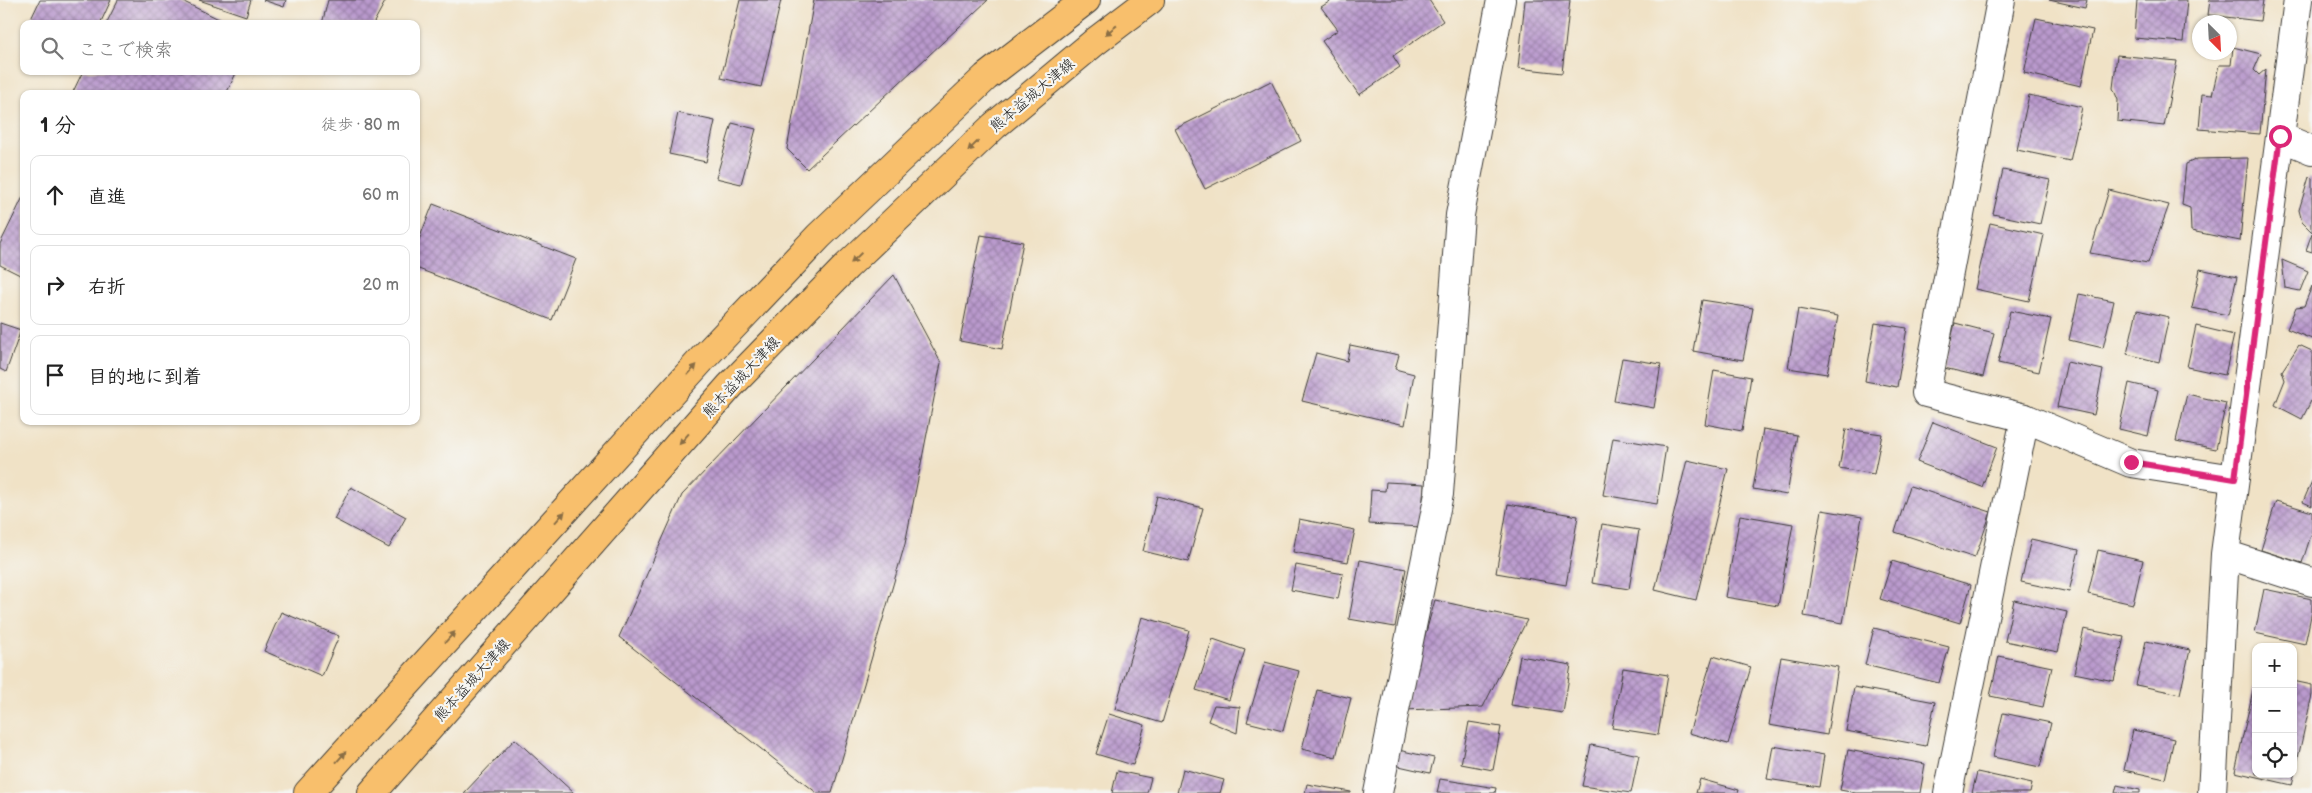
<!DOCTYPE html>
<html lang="ja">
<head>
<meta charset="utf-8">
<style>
	body { margin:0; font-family:"Balsamiq Sans","Klee One",sans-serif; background:#f2f2f2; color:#222 }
	.controls { position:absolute; right:15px; bottom:15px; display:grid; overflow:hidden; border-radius:10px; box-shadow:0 1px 4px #0004 }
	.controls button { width:45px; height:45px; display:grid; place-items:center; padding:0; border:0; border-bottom:1px solid #e0e0e0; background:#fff; color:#222; font:25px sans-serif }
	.compass { position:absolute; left:2192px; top:15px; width:45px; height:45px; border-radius:50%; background:#fff; box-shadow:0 1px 4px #0004; rotate:156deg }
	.stop { position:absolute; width:15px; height:15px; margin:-11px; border:4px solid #db2777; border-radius:50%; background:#fff }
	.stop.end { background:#db2777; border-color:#fff; box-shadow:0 1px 5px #0008 }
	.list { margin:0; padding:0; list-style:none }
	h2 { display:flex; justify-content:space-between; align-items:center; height:65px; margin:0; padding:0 20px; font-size:21px }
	h2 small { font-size:16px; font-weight:400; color:#767676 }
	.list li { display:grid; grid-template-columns:32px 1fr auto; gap:15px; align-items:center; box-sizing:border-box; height:80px; margin:0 10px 10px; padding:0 10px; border:1px solid #e0e0e0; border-radius:10px }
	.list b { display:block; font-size:19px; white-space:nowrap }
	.list em { font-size:16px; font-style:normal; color:#767676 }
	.icon { flex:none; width:28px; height:28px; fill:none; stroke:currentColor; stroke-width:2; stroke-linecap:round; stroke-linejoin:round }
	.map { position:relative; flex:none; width:2312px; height:793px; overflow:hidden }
	.search { position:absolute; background:#fff; box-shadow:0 1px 4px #0004; left:20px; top:20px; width:400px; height:55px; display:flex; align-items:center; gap:12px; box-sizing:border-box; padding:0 18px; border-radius:10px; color:#767676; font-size:19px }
	.panel { position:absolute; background:#fff; box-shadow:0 1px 4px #0004; left:20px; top:90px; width:400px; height:335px; border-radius:10px }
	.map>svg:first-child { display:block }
	.building { fill:url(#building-cross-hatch) }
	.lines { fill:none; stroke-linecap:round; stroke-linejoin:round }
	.minor-casing { stroke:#3c3a36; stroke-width:30 }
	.primary-casing { stroke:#3c3a36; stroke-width:30 }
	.minor { stroke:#fff; stroke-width:28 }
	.primary { stroke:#f8bf6c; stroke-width:28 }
	.oneway { fill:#8a6e44 }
	.route { stroke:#db2777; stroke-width:6 }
	.labels { text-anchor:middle; stroke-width:4.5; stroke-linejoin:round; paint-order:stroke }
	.street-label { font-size:15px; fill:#1c1c1c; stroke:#f6f6f2 }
</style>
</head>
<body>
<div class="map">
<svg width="2312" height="793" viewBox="0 0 2312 793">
	<defs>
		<pattern id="building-cross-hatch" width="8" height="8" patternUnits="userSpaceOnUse" patternTransform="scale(1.25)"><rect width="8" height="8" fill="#ba9acd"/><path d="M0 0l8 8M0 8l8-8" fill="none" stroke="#967da6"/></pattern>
	</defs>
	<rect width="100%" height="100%" fill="#f6f6f2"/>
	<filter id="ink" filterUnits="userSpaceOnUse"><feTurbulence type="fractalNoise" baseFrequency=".02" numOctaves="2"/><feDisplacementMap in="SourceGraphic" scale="10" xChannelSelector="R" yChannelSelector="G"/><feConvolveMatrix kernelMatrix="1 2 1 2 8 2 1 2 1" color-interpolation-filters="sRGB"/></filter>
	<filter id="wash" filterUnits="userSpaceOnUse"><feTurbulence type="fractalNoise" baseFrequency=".0096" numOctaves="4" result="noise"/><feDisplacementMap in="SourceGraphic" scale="20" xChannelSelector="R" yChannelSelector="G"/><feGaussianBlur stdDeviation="1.12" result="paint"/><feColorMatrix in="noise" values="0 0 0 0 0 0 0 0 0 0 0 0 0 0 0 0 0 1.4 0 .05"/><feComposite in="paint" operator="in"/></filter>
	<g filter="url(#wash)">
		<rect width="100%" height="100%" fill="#f0e2c6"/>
		<g id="blocks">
			<!-- building -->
			<path class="building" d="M40 0H111L100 24H34L30 21Z
				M118 0H180L229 24H106Z
				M199 0H251L246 16Z
				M263 0H286L284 7Z
				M328 0H386L373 24H322Z
				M740 0H781L761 87 721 78Z
				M814 0H988L807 169 787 149Z
				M1332 0H1429L1443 21 1393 56 1400 67 1359 95 1322 41 1338 30 1321 7Z
				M1525 0H1570L1562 73 1518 68Z
				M2049 0H2087L2085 8Z
				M2137 0H2187L2183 42 2134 38Z
				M2210 0H2263L2260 21 2208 15Z
				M2036 18 2093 30 2081 86 2024 73Z
				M2233 47 2261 54 2254 70 2259 75 2266 69 2260 134 2199 129 2202 94 2212 95 2219 65H2231Z
				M2117 55 2177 61 2164 126 2117 121 2118 100 2113 88Z
				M83 71H237L226 94H72Z
				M1271 81 1301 141 1205 189 1175 129Z
				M2029 95 2082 107 2070 161 2017 150Z
				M678 113 715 121 706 162 669 154Z
				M732 123 756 129 741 184 716 178Z
				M2248 158 2240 241 2191 231 2190 208 2182 205 2186 164 2197 159Z
				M2003 170 2050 180 2040 224 1993 214Z
				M2309 177 2312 178V232L2302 222 2299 210Z
				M2109 190 2169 205 2148 263 2090 253Z
				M24 195V277L0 265V244Z
				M433 204 576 259 552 320 416 268V247Z
				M1990 223 2044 235 2029 301 1975 289Z
				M2312 233V252L2306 250Z
				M981 235 1023 242 1002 349 960 341Z
				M2282 260 2308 271 2300 291 2285 288Z
				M2200 269 2237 277 2228 315 2192 308Z
				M894 275 941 363 905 544 832 793H817L619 637 682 495Z
				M2312 286V339L2287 329 2296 307 2304 306Z
				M2079 294 2114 301 2103 348 2069 340Z
				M1702 300 1753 308 1743 360 1693 351Z
				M1798 309 1838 316 1827 374 1788 368Z
				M2137 310 2169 317 2159 362 2127 354Z
				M2010 311 2051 319 2039 372 1998 363Z
				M0 323 21 330 6 372 0 369Z
				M1875 323 1907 328 1897 387 1865 381Z
				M1955 323 1994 333 1983 377 1944 368Z
				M2196 326 2234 335 2225 375 2187 367Z
				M1350 345 1399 355 1395 369 1414 374 1405 425 1302 401 1316 353 1347 361Z
				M2299 345 2312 351V399L2302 419 2275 405 2285 380 2282 371Z
				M1622 358 1661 364 1654 408 1614 401Z
				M2067 362 2103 370 2094 415 2057 407Z
				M1714 370 1751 377 1742 431 1705 424Z
				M2129 383 2158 390 2148 436 2119 429Z
				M2187 394 2226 403 2216 449 2176 441Z
				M1933 422 1997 447 1982 487 1917 462Z
				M1763 429 1797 435 1787 495 1753 489Z
				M1846 429 1882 434 1874 474 1839 468Z
				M1613 438 1666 447 1657 504 1603 495Z
				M1687 460 1728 469 1696 600 1655 590Z
				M2312 481V506L2303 502Z
				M1386 482 1424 484 1421 527 1369 524 1371 490 1385 491Z
				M1910 486 1991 512 1975 558 1895 532Z
				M351 487 406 517 389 548 334 519Z
				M1157 496 1203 508 1188 562 1143 551Z
				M2276 501 2312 512V532L2302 563 2261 550Z
				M1508 504 1578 516 1566 585 1496 573Z
				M1822 510 1862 517 1843 623 1804 616Z
				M1740 515 1793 524 1778 606 1725 597Z
				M1299 519 1355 530 1348 562 1293 552Z
				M1602 524 1639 530 1629 589 1592 583Z
				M2031 539 2079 550 2069 592 2021 582Z
				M2098 550 2143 560 2133 604 2088 594Z
				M1360 560 1406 569 1395 627 1349 619Z
				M1892 561 1971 585 1960 623 1880 599Z
				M1296 565 1343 574 1338 599 1291 590Z
				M2264 589 2312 599V611L2305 644 2255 633Z
				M1435 600 1527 620 1483 707 1404 710Z
				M2014 600 2067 612 2058 652 2005 641Z
				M281 612 339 636 322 676 264 651Z
				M1142 617 1189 630 1162 723 1115 709Z
				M1874 628 1949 647 1939 683 1865 665Z
				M2084 629 2124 637 2114 681 2074 673Z
				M1213 639 1245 650 1229 700 1196 690Z
				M2146 641 2190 650 2180 694 2136 685Z
				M1520 656 1571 665 1563 713 1511 705Z
				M1713 656 1751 667 1728 744 1689 733Z
				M1999 656 2052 667 2043 707 1990 696Z
				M1781 657 1838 667 1827 735 1769 725Z
				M1265 662 1299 671 1283 731 1247 722Z
				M1623 668 1668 675 1658 735 1612 728Z
				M2255 681 2256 774H2293V681L2312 685V695L2292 785 2235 772Z
				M1854 687 1935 702 1926 746 1846 731Z
				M1317 690 1351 698 1336 757 1302 749Z
				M1214 705 1240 707 1237 733 1208 721Z
				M2003 713 2051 723 2040 767 1993 757Z
				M1109 714 1145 725 1133 765 1096 754Z
				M1469 722 1501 727 1493 770 1461 764Z
				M2133 730 2174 739 2165 779 2124 770Z
				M515 739 574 793H464Z
				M1591 745 1639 755 1631 793 1582 786Z
				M1773 746 1824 755 1819 787 1767 779Z
				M1394 749 1434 758 1430 773 1390 764Z
				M1848 750 1925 764 1920 793H1856L1840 790Z
				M1183 769 1224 780 1220 793H1177Z
				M1117 771 1151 778 1147 793H1112Z
				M1977 772 2032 784 2030 793H1972Z
				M1440 779 1496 788 1495 793H1437Z
				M1700 779 1739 790 1738 793H1696Z
				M1307 784 1351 792V793H1305Z
				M2117 785 2140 790V793H2115Z"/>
		</g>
	</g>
	<g filter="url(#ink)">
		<use href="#blocks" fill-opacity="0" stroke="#3c3a36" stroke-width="1"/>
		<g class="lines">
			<!-- minor casing -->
			<g class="minor-casing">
				<path id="minor" d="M2001 0 1926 393 2025 418 2131 463 2235 479
					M2281 137 2312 150
					M2225 554 2312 582
					M1378 793 1439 494 1460 215 1501 0
					M1948 793 2025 418
					M2212 793 2225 554 2298 0"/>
			</g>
			<!-- primary casing -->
			<g class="primary-casing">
				<path id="primary" d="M308 793 704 357 819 236 986 77 1086 0
					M372 793 730 386 847 266 994 126 1096 41 1150 0"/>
			</g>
			<!-- minor -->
			<use href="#minor" class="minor"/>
			<!-- primary -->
			<use href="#primary" class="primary"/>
		</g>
		<!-- one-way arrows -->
		<defs><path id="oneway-solid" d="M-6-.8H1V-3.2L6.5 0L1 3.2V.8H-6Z" transform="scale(1.25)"/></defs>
		<g class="oneway">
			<use href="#oneway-solid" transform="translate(1111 30) rotate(142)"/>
			<use href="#oneway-solid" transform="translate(973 146) rotate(136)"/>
			<use href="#oneway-solid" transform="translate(856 258) rotate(136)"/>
			<use href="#oneway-solid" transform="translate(692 370) rotate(-48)"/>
			<use href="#oneway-solid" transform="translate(684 439) rotate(131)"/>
			<use href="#oneway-solid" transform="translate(560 517) rotate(-48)"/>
			<use href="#oneway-solid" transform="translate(450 637) rotate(-48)"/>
			<use href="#oneway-solid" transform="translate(341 757) rotate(-48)"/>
		</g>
	</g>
	<g class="lines" filter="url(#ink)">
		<!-- route -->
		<path class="route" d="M2131 462 2235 479 2280 136"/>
	</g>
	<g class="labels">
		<!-- street labels -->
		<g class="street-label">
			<text transform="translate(1032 95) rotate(-40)" y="5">熊本益城大津線</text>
			<text transform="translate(741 377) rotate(-47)" y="5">熊本益城大津線</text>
			<text transform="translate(472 680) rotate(-48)" y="5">熊本益城大津線</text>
		</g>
	</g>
</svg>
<div class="controls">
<button>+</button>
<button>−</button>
<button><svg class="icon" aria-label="locate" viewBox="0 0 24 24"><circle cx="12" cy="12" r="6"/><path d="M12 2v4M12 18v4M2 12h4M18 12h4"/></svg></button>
</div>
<svg class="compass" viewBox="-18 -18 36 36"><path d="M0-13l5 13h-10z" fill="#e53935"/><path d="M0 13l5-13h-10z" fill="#767676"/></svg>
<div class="stop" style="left:2280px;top:136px"></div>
<div class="stop end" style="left:2131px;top:462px"></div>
<div class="search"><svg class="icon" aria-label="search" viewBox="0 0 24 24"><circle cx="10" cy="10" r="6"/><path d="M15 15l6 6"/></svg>ここで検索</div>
<section class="panel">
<h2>1 分<small>徒歩 · 80 m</small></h2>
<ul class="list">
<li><svg class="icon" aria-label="ahead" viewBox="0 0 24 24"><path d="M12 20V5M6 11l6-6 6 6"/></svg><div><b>直進</b></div><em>60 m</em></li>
<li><svg class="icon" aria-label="right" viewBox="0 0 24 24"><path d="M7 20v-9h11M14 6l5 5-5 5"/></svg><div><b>右折</b></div><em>20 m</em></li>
<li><svg class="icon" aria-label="arrive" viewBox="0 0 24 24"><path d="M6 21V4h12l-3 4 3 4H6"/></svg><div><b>目的地に到着</b></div></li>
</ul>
</section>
</div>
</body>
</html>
